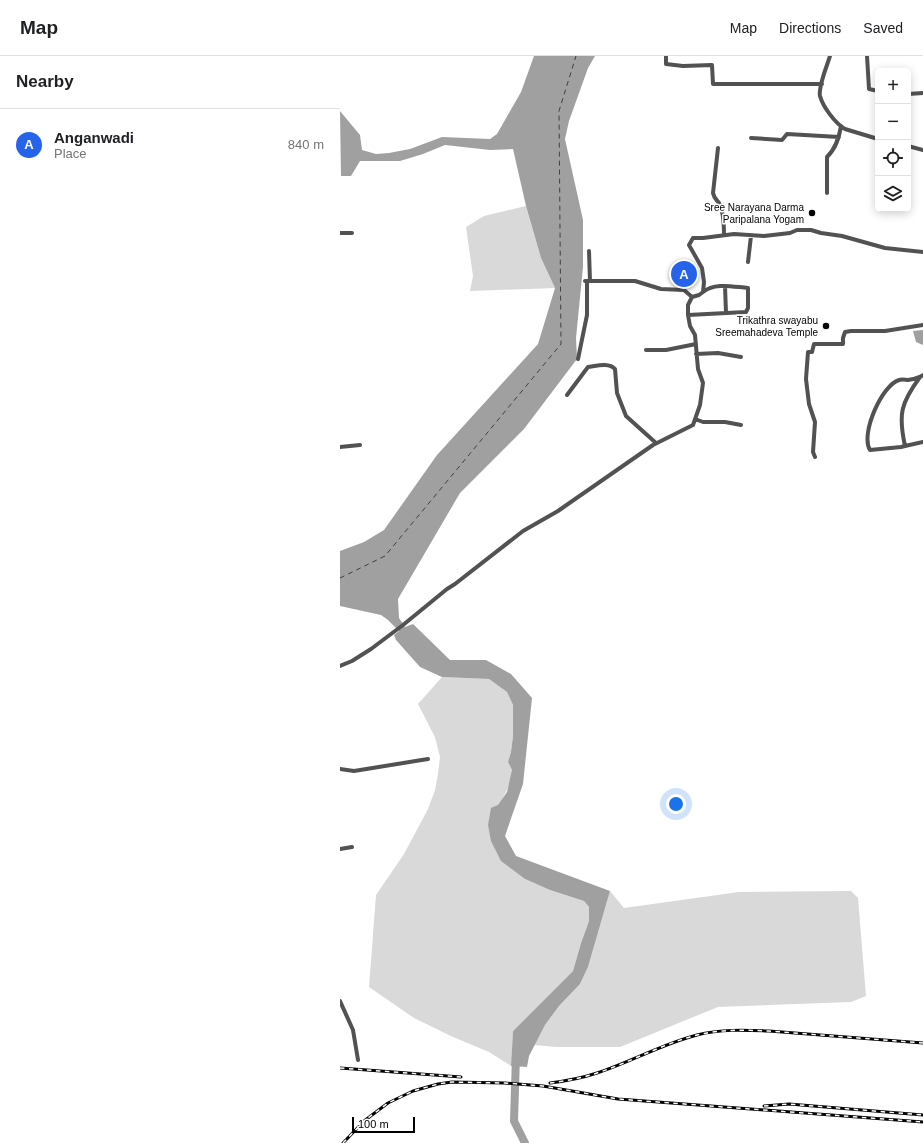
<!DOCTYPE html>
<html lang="en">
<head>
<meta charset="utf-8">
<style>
	body { margin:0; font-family:Helvetica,sans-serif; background:#f2f2f2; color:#202124 }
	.controls { position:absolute; right:12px; top:12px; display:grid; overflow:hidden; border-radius:6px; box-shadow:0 2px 10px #0003 }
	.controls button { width:36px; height:36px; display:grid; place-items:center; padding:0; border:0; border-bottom:1px solid #e0e0e0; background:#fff; color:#202124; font:20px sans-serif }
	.scale { position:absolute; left:12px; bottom:10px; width:63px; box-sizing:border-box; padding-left:4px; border:2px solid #000; border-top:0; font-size:11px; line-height:14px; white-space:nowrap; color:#000; -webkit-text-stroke:3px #fff; paint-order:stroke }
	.you { position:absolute; left:336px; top:748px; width:14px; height:14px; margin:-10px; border:3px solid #fff; border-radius:50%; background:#1a73e8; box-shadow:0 0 0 6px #1a73e833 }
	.badge { display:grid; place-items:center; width:26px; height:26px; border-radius:50%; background:#2563eb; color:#fff; font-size:13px; font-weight:700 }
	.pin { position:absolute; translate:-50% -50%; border:2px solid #fff; box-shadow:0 1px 4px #0006 }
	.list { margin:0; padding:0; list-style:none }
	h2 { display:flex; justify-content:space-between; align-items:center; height:52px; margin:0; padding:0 16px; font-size:17px }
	h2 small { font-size:13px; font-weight:400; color:#757577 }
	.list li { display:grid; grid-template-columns:26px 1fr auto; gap:12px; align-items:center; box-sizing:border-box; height:72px; padding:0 16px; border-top:1px solid #e0e0e0 }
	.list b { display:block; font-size:15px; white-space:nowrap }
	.list p { margin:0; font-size:13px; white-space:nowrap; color:#757577 }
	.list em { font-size:13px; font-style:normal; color:#757577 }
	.icon { flex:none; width:22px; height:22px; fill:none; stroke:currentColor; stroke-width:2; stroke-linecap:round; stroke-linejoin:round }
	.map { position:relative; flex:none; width:583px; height:1087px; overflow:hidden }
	header { display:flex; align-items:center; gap:24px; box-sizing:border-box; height:56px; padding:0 20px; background:#fff; border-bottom:1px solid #e0e0e0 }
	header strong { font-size:19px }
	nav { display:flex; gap:22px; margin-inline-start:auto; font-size:14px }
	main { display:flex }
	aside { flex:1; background:#fff }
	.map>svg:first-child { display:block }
	.green { fill:#d9d9d9 }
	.water { fill:#a0a0a0 }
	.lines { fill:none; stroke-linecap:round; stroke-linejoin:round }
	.river { stroke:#a0a0a0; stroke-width:8 }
	.ferry { stroke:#414141; stroke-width:1; stroke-dasharray:5 4; stroke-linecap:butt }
	.street { stroke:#525252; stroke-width:4 }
	.rail-casing { stroke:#000; stroke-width:3 }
	.rail { stroke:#fff; stroke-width:1.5; stroke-dasharray:4.5; stroke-linecap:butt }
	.poi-dot { fill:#000; stroke:#fff; stroke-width:1.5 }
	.labels { text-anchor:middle; stroke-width:3; stroke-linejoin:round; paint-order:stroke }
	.poi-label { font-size:10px; fill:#000; stroke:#fff; text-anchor:end }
</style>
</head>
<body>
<header>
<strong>Map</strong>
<nav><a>Map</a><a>Directions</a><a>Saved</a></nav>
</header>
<main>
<aside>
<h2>Nearby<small></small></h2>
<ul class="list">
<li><span class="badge">A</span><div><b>Anganwadi</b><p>Place</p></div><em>840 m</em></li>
</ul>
</aside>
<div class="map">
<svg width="583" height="1087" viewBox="0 0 583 1087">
	<rect width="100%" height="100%" fill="#fff"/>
	<!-- green -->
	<path class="green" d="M186 150 201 202 215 232 130 235 133 220 126 171 144 160Z
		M102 621 149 623 167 636 173 649V680L171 696 168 706C169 708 171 712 172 714 172 731 155 754 148 769L185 823 210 834 244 845 249 851V865L241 887 233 915 173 975 171 1010 149 996 113 981 74 962 29 931 36 839 64 798 88 753 95 734 98 718 100 701 95 681 78 648Z
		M270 835 284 852 399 836 511 835 518 842 526 940 511 946 378 951 280 991H216L194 989 205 969 219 950 240 928 248 911Z"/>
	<!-- water -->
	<path class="water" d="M194 0H255L248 12 229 65 225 83 243 164V211L236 282 237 303 184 373 120 437 58 543 59 562 65 571 73 568 110 604H146L171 618 192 642 183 728 165 780 176 800 270 835 248 911 240 928 219 950 205 969 189 1000 187 1011 171 1010 173 975 233 915 241 887 249 865V851L244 845 210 834 185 823 161 805 151 785 148 769 151 752 158 749 167 736 172 714 168 706 171 696 173 680V649L167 636 149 623 102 621 80 611 56 584 54 579 59 575 48 564 41 559 0 550V495L24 486 44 474 97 399 198 288 215 232 201 202 186 150 173 93 150 94 105 89 83 98 60 105H20L11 120H1L0 55 20 79 22 94 36 98 49 97 70 93 102 81 150 83 157 78 181 36Z
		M583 274V289L576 286 573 275Z"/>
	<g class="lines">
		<!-- river -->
		<path class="river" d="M176 1000 174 1065 185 1087"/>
		<!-- ferry -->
		<path class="ferry" d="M0 522 45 500 221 288 219 55 236 0"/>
		<!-- street -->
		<path class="street" d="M326 0V8L343 10 372 9 373 28H482
			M490 0C487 10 478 31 480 40 483 51 495 67 505 73L538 83
			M527 0 529 33 538 35
			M568 38 583 37
			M411 82 442 84 447 78 499 81
			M568 90 583 94
			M378 92 373 137C374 142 376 143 379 147 384 156 384 170 384 179
			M487 137V101C496 92 499 82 501 70
			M0 177H12
			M249 195 250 225
			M408 206 411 180
			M245 225H295L321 233 344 234 352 241
			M385 230 386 257
			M348 259 406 256 408 252V232C394 231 375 226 363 236
			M306 294H326L356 288
			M356 298 378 297 401 301
			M238 303 247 259V225
			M580 321C561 347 558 358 565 390L561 391 530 394C520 378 542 329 559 324 562 323 566 324 568 324 573 323 579 322 583 319
			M227 339 248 311C256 310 269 306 275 313L277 337 286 360 316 387
			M355 363 363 366H385L401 369
			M565 390 583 386
			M0 391 20 389
			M475 401 473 396 475 366 469 348 466 323 468 296H472L474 288H503V282L505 276 511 275H545L583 269
			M0 610 12 605 31 593 63 569 107 533 115 528 183 475 218 455 313 389 353 369 360 349 363 327 358 313 355 279 350 270 348 259V249L352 241 359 239 363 236 364 226 362 212 349 189 353 182H363L394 178 424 180 450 177 457 174H471L481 177 502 180 545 192 583 196
			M0 713 14 715 88 703
			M0 793 12 791
			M0 945 13 974 18 1004"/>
		<!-- rail casing -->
		<g class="rail-casing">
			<path id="rail" d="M0 1012 121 1021
				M210 1027C226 1025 242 1022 257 1017 291 1006 322 988 357 979 380 973 405 974 429 975L583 987
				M424 1050 449 1048 583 1059
				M3 1087 24 1065 48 1047 73 1035 98 1028 112 1026 165 1027 203 1030 278 1043 583 1066"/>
		</g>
		<!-- rail -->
		<use href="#rail" class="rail"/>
	</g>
	<!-- markers -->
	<g class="poi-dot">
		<circle cx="472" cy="157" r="4"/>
		<circle cx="486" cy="270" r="4"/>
	</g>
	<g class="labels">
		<!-- poi labels -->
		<g class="poi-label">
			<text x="464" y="155">Sree Narayana Darma<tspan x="464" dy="12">Paripalana Yogam</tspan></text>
			<text x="478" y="268">Trikathra swayabu<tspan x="478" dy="12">Sreemahadeva Temple</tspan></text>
		</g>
	</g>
</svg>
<div class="controls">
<button>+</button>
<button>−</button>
<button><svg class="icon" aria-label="locate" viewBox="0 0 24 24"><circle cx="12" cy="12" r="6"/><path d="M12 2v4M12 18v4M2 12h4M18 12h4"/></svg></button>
<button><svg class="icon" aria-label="layers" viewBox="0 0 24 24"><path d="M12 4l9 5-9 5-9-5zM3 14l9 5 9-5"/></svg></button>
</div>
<div class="scale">100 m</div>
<div class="you"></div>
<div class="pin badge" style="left:344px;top:218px">A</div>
</div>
</main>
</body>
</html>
